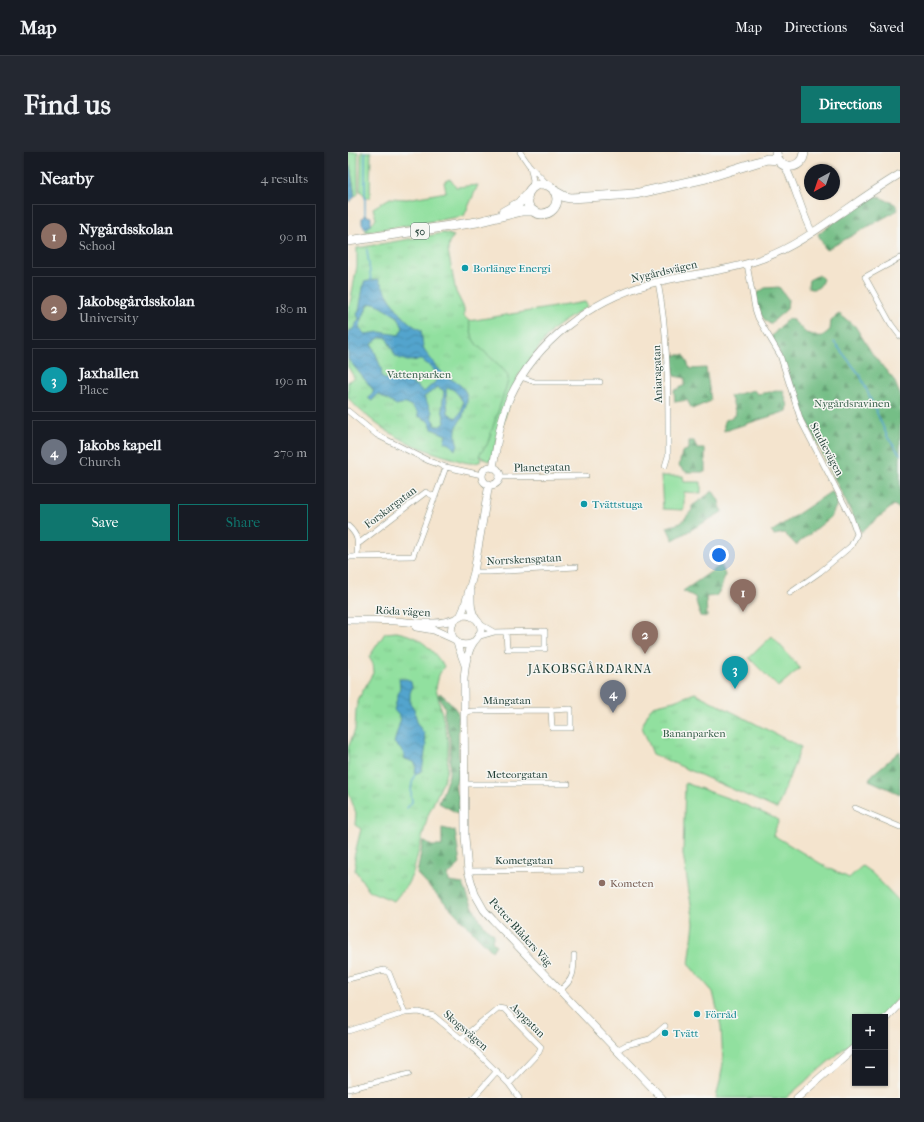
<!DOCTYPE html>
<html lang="en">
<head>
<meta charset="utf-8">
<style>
	body { margin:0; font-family:"IM FELL French Canon",serif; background:#242831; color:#f1f3f6 }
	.controls { position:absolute; right:12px; bottom:12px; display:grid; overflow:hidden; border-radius:0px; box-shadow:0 1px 3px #0004 }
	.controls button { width:36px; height:36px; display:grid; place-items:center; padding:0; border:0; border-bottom:1px solid #363941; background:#171b24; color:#f1f3f6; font:20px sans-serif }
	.compass { position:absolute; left:456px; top:12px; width:36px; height:36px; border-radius:50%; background:#171b24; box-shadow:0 1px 3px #0004; rotate:220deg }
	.you { position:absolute; left:371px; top:403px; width:14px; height:14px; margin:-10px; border:3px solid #fff; border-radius:50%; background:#1a73e8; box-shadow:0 0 0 6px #1a73e833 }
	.badge { display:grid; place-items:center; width:26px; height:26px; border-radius:50%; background:#0f766e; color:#fff; font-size:13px; font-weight:700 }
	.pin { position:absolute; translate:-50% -33px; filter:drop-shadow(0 1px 2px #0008) }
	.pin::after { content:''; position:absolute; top:21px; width:14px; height:12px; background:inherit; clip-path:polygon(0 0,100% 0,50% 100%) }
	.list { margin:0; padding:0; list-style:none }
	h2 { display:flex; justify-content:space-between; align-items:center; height:52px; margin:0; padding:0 16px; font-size:17px }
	h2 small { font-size:13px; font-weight:400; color:#9ea1a6 }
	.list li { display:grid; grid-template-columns:26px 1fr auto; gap:12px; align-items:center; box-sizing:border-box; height:64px; margin:0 8px 8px; padding:0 8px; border:1px solid #363941; border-radius:0px }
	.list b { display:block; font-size:15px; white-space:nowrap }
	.list p { margin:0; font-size:13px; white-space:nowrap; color:#9ea1a6 }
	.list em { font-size:13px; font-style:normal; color:#9ea1a6 }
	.actions { display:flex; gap:8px; padding:12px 16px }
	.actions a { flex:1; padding:9px 0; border:1px solid #0f766e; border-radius:0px; text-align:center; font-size:14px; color:#0f766e }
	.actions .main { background:#0f766e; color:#fff }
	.map { position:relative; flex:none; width:552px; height:946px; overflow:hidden; border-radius:0px }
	header { display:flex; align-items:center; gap:24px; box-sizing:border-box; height:56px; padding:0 20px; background:#171b24; border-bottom:1px solid #363941 }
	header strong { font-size:19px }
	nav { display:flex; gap:22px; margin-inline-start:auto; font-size:14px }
	.intro { display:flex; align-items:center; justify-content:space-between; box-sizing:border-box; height:96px; padding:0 24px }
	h1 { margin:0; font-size:28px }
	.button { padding:10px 18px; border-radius:0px; background:#0f766e; color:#fff; font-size:14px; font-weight:700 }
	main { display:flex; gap:24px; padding:0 24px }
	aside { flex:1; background:#171b24; border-radius:0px; box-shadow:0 1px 3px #0004 }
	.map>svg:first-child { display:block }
	.green { fill:#91e09f; stroke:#588e6a }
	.forest { fill:url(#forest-firs); stroke:#4a7e5d }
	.park { fill:url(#park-tufts); stroke:#588e6a }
	.water { fill:url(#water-waves); stroke:#397080; fill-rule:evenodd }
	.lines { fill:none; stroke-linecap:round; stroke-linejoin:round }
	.stream { stroke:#53a4cd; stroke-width:1.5 }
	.street-casing { stroke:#8a9081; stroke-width:6 }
	.secondary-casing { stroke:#8a9081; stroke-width:8 }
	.highway-casing { stroke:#8a9081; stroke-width:10 }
	.street { stroke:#fff; stroke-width:5 }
	.secondary { stroke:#fff; stroke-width:7 }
	.highway { stroke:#fff; stroke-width:9 }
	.culture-dot { fill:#0f9aa8; stroke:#f6f6f2; stroke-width:1.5 }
	.education-dot { fill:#8d6e63; stroke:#f6f6f2; stroke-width:1.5 }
	.labels { text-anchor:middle; stroke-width:3; stroke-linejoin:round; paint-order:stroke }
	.shield { fill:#f6f6f2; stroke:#60746d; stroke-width:1 }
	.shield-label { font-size:10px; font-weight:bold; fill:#1f3d34 }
	.culture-label { font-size:11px; fill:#0d838f; stroke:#f6f6f2; text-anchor:start }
	.street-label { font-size:11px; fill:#1f3d34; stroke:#f6f6f2 }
	.park-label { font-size:11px; fill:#365e49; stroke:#f6f6f2 }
	.education-label { font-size:11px; fill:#785e54; stroke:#f6f6f2; text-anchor:start }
	.neighbourhood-label { font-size:12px; letter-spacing:1px; fill:#1f3d34; stroke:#f6f6f2 }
</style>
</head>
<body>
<header>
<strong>Map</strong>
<nav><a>Map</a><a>Directions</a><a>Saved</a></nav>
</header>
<div class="intro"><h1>Find us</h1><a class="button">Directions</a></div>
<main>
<aside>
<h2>Nearby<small>4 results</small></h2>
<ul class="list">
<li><span class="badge" style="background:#8d6e63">1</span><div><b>Nygårdsskolan</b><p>School</p></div><em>90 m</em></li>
<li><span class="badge" style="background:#8d6e63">2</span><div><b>Jakobsgårdsskolan</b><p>University</p></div><em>180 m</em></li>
<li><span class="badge" style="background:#0f9aa8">3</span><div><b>Jaxhallen</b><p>Place</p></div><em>190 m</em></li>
<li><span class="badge" style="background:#6b7280">4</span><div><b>Jakobs kapell</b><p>Church</p></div><em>270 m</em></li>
</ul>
<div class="actions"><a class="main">Save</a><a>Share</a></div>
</aside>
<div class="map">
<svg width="552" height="946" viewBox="0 0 552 946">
	<defs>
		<pattern id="forest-firs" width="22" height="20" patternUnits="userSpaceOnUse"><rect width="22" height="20" fill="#74be86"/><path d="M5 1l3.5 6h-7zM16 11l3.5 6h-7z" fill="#5f9c6e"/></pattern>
		<pattern id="park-tufts" width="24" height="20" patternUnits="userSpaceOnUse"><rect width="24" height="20" fill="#91e09f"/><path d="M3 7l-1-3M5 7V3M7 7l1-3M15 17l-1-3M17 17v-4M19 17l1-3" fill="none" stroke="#7dc18a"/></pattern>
		<pattern id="water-waves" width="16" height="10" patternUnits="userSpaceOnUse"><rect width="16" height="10" fill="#53a4cd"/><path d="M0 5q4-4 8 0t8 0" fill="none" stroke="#4487a7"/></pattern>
	</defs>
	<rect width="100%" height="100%" fill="#f6f6f2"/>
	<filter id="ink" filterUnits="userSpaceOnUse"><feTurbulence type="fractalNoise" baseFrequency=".025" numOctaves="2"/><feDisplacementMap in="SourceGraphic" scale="8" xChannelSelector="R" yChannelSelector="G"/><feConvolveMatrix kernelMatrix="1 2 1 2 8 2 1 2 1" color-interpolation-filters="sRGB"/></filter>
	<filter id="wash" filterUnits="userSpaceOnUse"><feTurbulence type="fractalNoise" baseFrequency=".012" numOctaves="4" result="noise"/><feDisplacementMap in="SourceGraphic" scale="16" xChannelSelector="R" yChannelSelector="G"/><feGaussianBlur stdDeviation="0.9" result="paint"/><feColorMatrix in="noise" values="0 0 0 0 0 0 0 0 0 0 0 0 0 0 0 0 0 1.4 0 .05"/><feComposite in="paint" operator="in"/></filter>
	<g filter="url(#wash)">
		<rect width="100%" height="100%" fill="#f4e4ce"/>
		<!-- green -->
		<path class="green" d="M0 0H10V42L7 45Z
			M13 0H23L22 46H19L12 39Z
			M102 27 108 35 130 33 116 64 18 80V77L28 67 25 56 42 46 59 47 98 40 96 30Z
			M237 150 240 154 215 170 204 178 170 224 143 308 140 309 119 296 121 169Z
			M313 324H335L336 330H353V341L336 340V357L335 358 315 357Z
			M424 484 452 516 430 535 401 506Z
			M337 631 388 649 431 668 425 683 480 716 501 726 514 714 524 721 552 750V844L532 865H507V887L438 946H368L372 929 375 911 373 874 365 840 341 813 346 771 335 702Z"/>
		<!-- forest -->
		<path class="forest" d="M529 44 547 52 550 58 478 98 470 82 520 47Z
			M471 123 475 127C472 135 471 137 462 137L460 134 461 128Z
			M431 135 440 147 439 157 422 172C410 164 409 155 408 142L417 136Z
			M491 162 507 174 525 203 546 228 552 243V357L546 353 513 380C490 334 467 288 447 241 439 222 434 203 423 185L439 167 445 168 458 181 473 185 482 178 483 168Z
			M325 203H336L342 217 358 216 363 249 344 257 339 248 327 250 326 239 337 233V226L326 224Z
			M406 238 409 242 435 238 440 254 439 259 376 279V269L388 263 385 251 382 244Z
			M341 289H346L349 297H357V320H338L331 314 334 300 341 297Z
			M365 339 371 349 374 360 325 388 319 375 333 371 344 358V354Z
			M484 339 490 350 483 365 448 393 436 381 426 383 423 380Z
			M373 413 377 423 373 437 368 444 358 445 359 465 352 464 347 445 335 439Z
			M92 541 103 551 110 561 111 623 107 633 108 640 111 644V662L91 651 101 623 102 605V588L96 562 97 555 90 544Z
			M552 599V642L521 628 525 622Z
			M94 676 107 679 112 712 100 723 101 730 115 732C121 747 132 775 146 782L144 789 148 793 144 799 69 722 75 689 84 694H94Z"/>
		<!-- park -->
		<path class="park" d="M96 81 106 84 101 90 100 99 108 140 116 156V164L121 169 125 187 129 193 151 213 160 223V229L139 293 131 303 133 309C123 314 113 309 103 306 72 297 42 285 18 263 11 258 6 252 0 246V230L6 225 0 215V162L9 114V96Z
			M48 480C72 484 82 495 96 514L91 523 88 536 100 588V604L99 617 96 628 80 663 65 721 59 733 46 749 21 739 7 718 8 713 6 705 13 677 7 673 8 661 0 639V596L7 578 8 558 11 546 26 519 25 512 21 505 37 481Z
			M347 541 453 595 429 657 305 602 294 575 295 572 302 557 305 554 326 549Z"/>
		<!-- water -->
		<path class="water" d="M2 14 7 45 1 50 0 18Z
			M17 63 23 65V73L17 77 14 72V66Z
			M30 127C41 145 53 169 73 178 74 184 74 189 75 194 75 198 93 221 97 223 105 229 114 232 118 241 122 250 115 257 115 265 107 274 106 282 110 293L107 298 102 292 96 290 98 283 84 277C82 268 78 268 70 264V261C63 252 59 250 48 253L30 242 24 249 20 246 26 239 0 207V180L5 177 11 167 9 162 11 159 16 130ZM27 151 50 165 55 176 51 183 32 180 17 182 11 176C14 168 16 160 21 152ZM38 185 48 205 59 209 74 208C82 215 90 217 88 229L76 240C71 236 66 231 59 230 48 229 43 232 34 225L33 216 24 192 31 186ZM90 235 96 239 94 256 97 271 93 274H87L86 268 84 266V260L76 245ZM99 236C107 236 111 244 115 250L113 260 108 266 100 261 98 238Z
			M51 527H59L63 530 64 536 62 541V551L66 557 70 573 76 581 78 594 74 619 67 622 68 613 66 610 57 607 55 600 46 591 53 566 46 558 52 535Z"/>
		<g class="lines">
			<!-- stream -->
			<path class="stream" d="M17 63V0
				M19 98 23 128
				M486 190 512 223 540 286 552 302
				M59 656 64 650C62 639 63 631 67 622"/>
		</g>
	</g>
	<g filter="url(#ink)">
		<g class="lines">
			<!-- street casing -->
			<g class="street-casing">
				<path id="street" d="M172 0 181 13 203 36
					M182 14 185 28 184 36
					M552 106 517 125 543 172 552 184
					M399 112 407 157 410 166 432 203 453 269 503 365 509 382 503 394 472 420 442 441
					M310 130C321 187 320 246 320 304L317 314
					M173 225 187 230H252
					M0 259 29 283 81 309 98 315 134 323
					M151 325 238 324
					M0 374C11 384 10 390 9 404
					M10 392 78 340 87 345
					M0 405 65 404 98 315
					M126 420H142L228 415
					M132 472 146 480
					M132 484 146 480 197 479V497H159L158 480
					M116 560 125 559 203 558 204 576H223V557L203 558
					M117 632H220
					M507 656 552 675
					M120 719 233 718
					M0 827 36 818 41 821 57 861
					M212 838C226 828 226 819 226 803
					M0 879 57 861 71 860 86 864 129 900 161 932 171 946
					M114 886 150 856 156 857 193 895 191 900 161 932
					M269 898 278 893 302 887 317 874
					M0 937 61 922
					M125 946 149 919"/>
			</g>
			<!-- secondary casing -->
			<g class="secondary-casing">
				<path id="secondary" d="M437 14C448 36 453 59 464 81
					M134 324a9 9 0 1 1 18 0a9 9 0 1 1-18 0Z
					M145 316C149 292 152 267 162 245 188 190 243 148 301 132 339 122 379 120 416 106 446 95 473 75 499 57 516 45 534 33 552 22
					M123 439C123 448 122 459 128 467
					M112 465 116 456 126 420 141 332
					M0 468C20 468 39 468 59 470 76 471 91 473 107 467
					M68 475 86 478 106 487
					M109 491 117 513
					M125 491C101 501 95 466 117 463 121 463 125 465 128 467 138 477 131 484 125 491 123 494 121 499 120 503 117 511 117 519 116 527L117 685 120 719 127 742 136 758 145 768 314 946
					M537 867 552 851
					M449 946 507 895"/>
			</g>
			<!-- highway casing -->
			<g class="highway-casing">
				<path id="highway" d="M428 0C429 19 455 19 456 0
					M179 47a15 15 0 1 1 30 0a15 15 0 1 1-30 0Z
					M206 39 217 45 223 46 287 42 358 26 419 7 430 8
					M155 60 171 51 180 41
					M0 89 129 70 174 59H185"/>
			</g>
			<!-- street -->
			<use href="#street" class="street"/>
			<!-- secondary -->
			<use href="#secondary" class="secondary"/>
			<!-- highway -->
			<use href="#highway" class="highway"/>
		</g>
	</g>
	<!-- markers -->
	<g class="culture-dot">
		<circle cx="117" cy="116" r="4"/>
		<circle cx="236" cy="352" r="4"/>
		<circle cx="349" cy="862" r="4"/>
		<circle cx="317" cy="881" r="4"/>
	</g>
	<circle class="education-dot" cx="254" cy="731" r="4"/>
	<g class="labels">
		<!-- shield labels -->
		<rect class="shield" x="63" y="71" width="18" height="16" rx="3"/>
		<g class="shield-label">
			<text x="72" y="83">50</text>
		</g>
		<!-- culture labels -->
		<g class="culture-label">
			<text x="125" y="120">Borlänge Energi</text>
			<text x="244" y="356">Tvättstuga</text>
			<text x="357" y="866">Förråd</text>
			<text x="325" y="885">Tvätt</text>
		</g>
		<!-- street labels -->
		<g class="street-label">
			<text transform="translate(316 119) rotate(-13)" y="4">Nygårdsvägen</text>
			<text transform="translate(309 222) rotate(-92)" y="4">Aniaragatan</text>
			<text transform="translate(479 297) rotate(62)" y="4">Studievägen</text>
			<text transform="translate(194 315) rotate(-1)" y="4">Planetgatan</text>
			<text transform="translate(42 355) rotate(-37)" y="4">Forskargatan</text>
			<text transform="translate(176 407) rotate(-3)" y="4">Norrskensgatan</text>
			<text transform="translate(55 459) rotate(3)" y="4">Röda vägen</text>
			<text x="159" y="552">Mångatan</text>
			<text x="169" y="626">Meteorgatan</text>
			<text x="176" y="712">Kometgatan</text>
			<text transform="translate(173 780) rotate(48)" y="4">Petter Blåders Väg</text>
			<text transform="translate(180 868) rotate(45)" y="4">Aspgatan</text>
			<text transform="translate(118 878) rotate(41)" y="4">Skogsvägen</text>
		</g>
		<!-- park labels -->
		<g class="park-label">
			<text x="71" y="226">Vattenparken</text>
			<text x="504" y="255">Nygårdsravinen</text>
			<text x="346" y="585">Bananparken</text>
		</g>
		<!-- education labels -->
		<g class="education-label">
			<text x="262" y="735">Kometen</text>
		</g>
		<!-- neighbourhood labels -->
		<g class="neighbourhood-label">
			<text x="242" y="521">JAKOBSGÅRDARNA</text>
		</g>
	</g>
</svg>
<div class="controls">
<button>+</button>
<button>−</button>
</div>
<svg class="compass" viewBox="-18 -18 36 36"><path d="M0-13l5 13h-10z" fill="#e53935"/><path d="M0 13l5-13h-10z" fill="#9ea1a6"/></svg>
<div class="you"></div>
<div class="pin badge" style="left:395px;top:460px;background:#8d6e63">1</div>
<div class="pin badge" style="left:297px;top:502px;background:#8d6e63">2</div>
<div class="pin badge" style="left:387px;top:537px;background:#0f9aa8">3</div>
<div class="pin badge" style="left:265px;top:561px;background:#6b7280">4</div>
</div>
</main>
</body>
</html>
